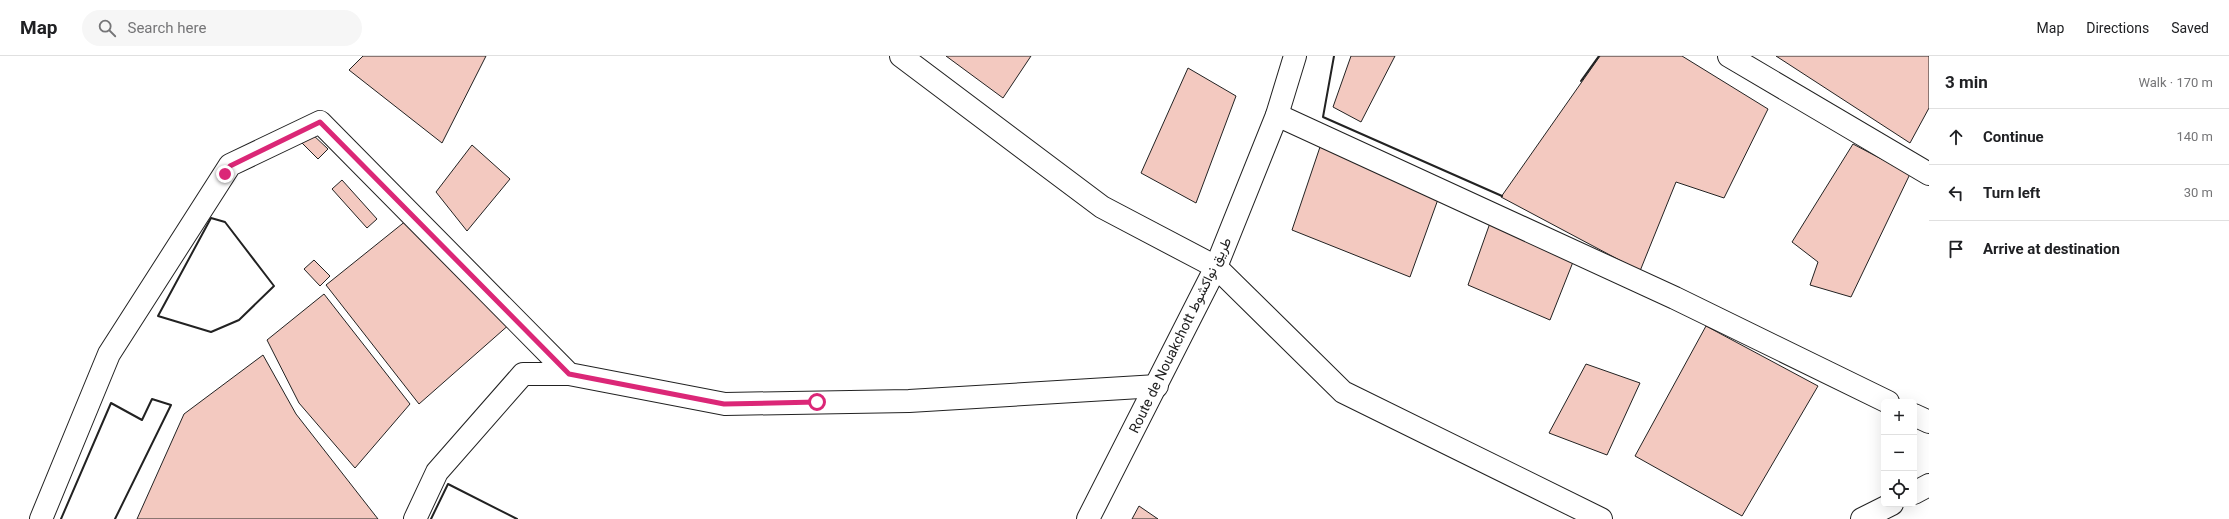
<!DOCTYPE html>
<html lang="en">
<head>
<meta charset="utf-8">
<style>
	body { margin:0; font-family:Roboto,Vazirmatn,sans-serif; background:#f6f6f6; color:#202124 }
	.controls { position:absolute; right:12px; bottom:12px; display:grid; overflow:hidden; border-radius:6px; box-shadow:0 4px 16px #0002 }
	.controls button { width:36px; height:36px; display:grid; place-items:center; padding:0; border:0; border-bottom:1px solid #e0e0e0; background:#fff; color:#202124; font:20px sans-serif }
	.stop { position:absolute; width:12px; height:12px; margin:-9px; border:3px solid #db2777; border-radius:50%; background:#fff }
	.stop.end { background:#db2777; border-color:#fff; box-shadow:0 1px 4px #0008 }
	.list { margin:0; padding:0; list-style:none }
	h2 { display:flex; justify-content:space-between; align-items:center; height:52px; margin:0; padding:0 16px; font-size:17px }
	h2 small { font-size:13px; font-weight:400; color:#757577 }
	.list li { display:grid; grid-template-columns:26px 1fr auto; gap:12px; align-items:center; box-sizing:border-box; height:56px; padding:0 16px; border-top:1px solid #e0e0e0 }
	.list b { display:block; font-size:15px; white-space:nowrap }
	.list em { font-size:13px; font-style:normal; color:#757577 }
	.icon { flex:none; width:22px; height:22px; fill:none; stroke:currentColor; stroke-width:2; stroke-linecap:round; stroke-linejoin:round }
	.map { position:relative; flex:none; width:1929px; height:463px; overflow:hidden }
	header { display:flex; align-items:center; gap:24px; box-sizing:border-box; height:56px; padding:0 20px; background:#fff; border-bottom:1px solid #e0e0e0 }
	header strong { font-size:19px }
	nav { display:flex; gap:22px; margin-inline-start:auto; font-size:14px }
	.search { width:280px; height:36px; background:#f6f6f6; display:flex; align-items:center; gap:10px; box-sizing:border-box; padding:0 14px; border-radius:22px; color:#757577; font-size:15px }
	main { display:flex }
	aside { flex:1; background:#fff }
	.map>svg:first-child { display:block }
	.building { fill:#f3c9c0; stroke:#222 }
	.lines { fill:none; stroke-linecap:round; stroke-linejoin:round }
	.minor-casing { stroke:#222; stroke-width:24 }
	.trunk-casing { stroke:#222; stroke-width:24 }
	.minor { stroke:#fff; stroke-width:22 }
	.trunk { stroke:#fff; stroke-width:22 }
	.wall { stroke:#222; stroke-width:2 }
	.route { stroke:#db2777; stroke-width:5 }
	.labels { text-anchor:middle; stroke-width:3; stroke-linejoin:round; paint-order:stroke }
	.street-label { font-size:14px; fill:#222; stroke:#fff }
</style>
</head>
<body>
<header>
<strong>Map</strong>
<div class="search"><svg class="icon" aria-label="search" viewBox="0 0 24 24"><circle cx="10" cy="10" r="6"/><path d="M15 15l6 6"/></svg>Search here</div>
<nav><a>Map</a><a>Directions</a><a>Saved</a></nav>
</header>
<main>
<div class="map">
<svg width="1929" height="463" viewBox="0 0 1929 463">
	<rect width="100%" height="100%" fill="#fff"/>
	<!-- building -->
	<path class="building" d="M363 0H486L442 87 349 14Z
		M946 0H1031L1003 42Z
		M1351 0H1395L1361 66 1333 51Z
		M1600 0H1682L1768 53 1724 142 1676 126 1640 215 1501 141Z
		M1776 0H1929V52L1910 87Z
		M1188 12 1236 40 1196 147 1141 117Z
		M311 77 328 93 318 103 301 86Z
		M1321 88 1441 135 1410 221 1292 174Z
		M1853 88 1910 118 1851 241 1810 229 1818 206 1792 186Z
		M472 89 510 123 467 175 436 136Z
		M342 124 377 163 367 172 332 133Z
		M407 164 511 267 419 348 326 229Z
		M1490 167 1573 206 1550 264 1468 229Z
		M314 204 330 220 320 230 304 213Z
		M324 238 410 348 355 412 299 347 267 284Z
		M1706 270 1818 330 1742 460 1635 400Z
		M263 299 296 358 378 463H137L184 358Z
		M1586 308 1640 327 1607 399 1549 377Z
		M1139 450 1158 463H1132Z"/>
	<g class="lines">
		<!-- minor casing -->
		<g class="minor-casing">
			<path id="minor" d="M901 0 1102 151 1216 211 1343 336 1601 463
				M1729 0 1929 118
				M1277 59 1675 242 1888 346
				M1914 359 1929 366
				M1914 437 1929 429
				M41 463 109 298 230 109 320 66 569 318
				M415 463 437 416 523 318H569L725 348 909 345 1157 330
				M1862 463 1892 448"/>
		</g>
		<!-- trunk casing -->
		<g class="trunk-casing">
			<path id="trunk" d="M1088 463 1216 211 1277 59 1295 0"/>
		</g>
		<!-- minor -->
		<use href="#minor" class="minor"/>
		<!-- trunk -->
		<use href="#trunk" class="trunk"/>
		<!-- wall -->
		<path class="wall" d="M1334 0 1323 61 1502 140
			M1581 25 1599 0
			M211 162 225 166 274 230 239 264 211 276 158 260Z
			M61 463 111 347 142 364 152 343 171 349 115 463
			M431 463 448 428 517 463"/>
	</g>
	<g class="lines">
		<!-- route -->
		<path class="route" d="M225 118 230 110 320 66 569 318 724 348 817 346"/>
	</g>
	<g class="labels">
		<!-- street labels -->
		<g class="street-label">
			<text transform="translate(1180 279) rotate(-64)" y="5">Route de Nouakchott طريق نواكشوط</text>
		</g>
	</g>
</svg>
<div class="controls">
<button>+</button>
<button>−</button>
<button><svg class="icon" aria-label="locate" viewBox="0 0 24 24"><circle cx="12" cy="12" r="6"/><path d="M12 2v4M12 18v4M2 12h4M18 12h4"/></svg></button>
</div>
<div class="stop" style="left:817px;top:346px"></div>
<div class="stop end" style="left:225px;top:118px"></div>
</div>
<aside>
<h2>3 min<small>Walk · 170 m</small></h2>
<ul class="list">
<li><svg class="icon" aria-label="ahead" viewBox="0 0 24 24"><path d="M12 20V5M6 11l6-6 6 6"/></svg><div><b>Continue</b></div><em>140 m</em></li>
<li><svg class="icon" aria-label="left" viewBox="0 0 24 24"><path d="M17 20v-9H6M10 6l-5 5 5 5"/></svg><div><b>Turn left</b></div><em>30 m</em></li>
<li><svg class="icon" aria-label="arrive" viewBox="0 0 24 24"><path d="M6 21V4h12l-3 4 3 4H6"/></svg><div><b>Arrive at destination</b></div></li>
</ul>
</aside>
</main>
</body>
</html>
